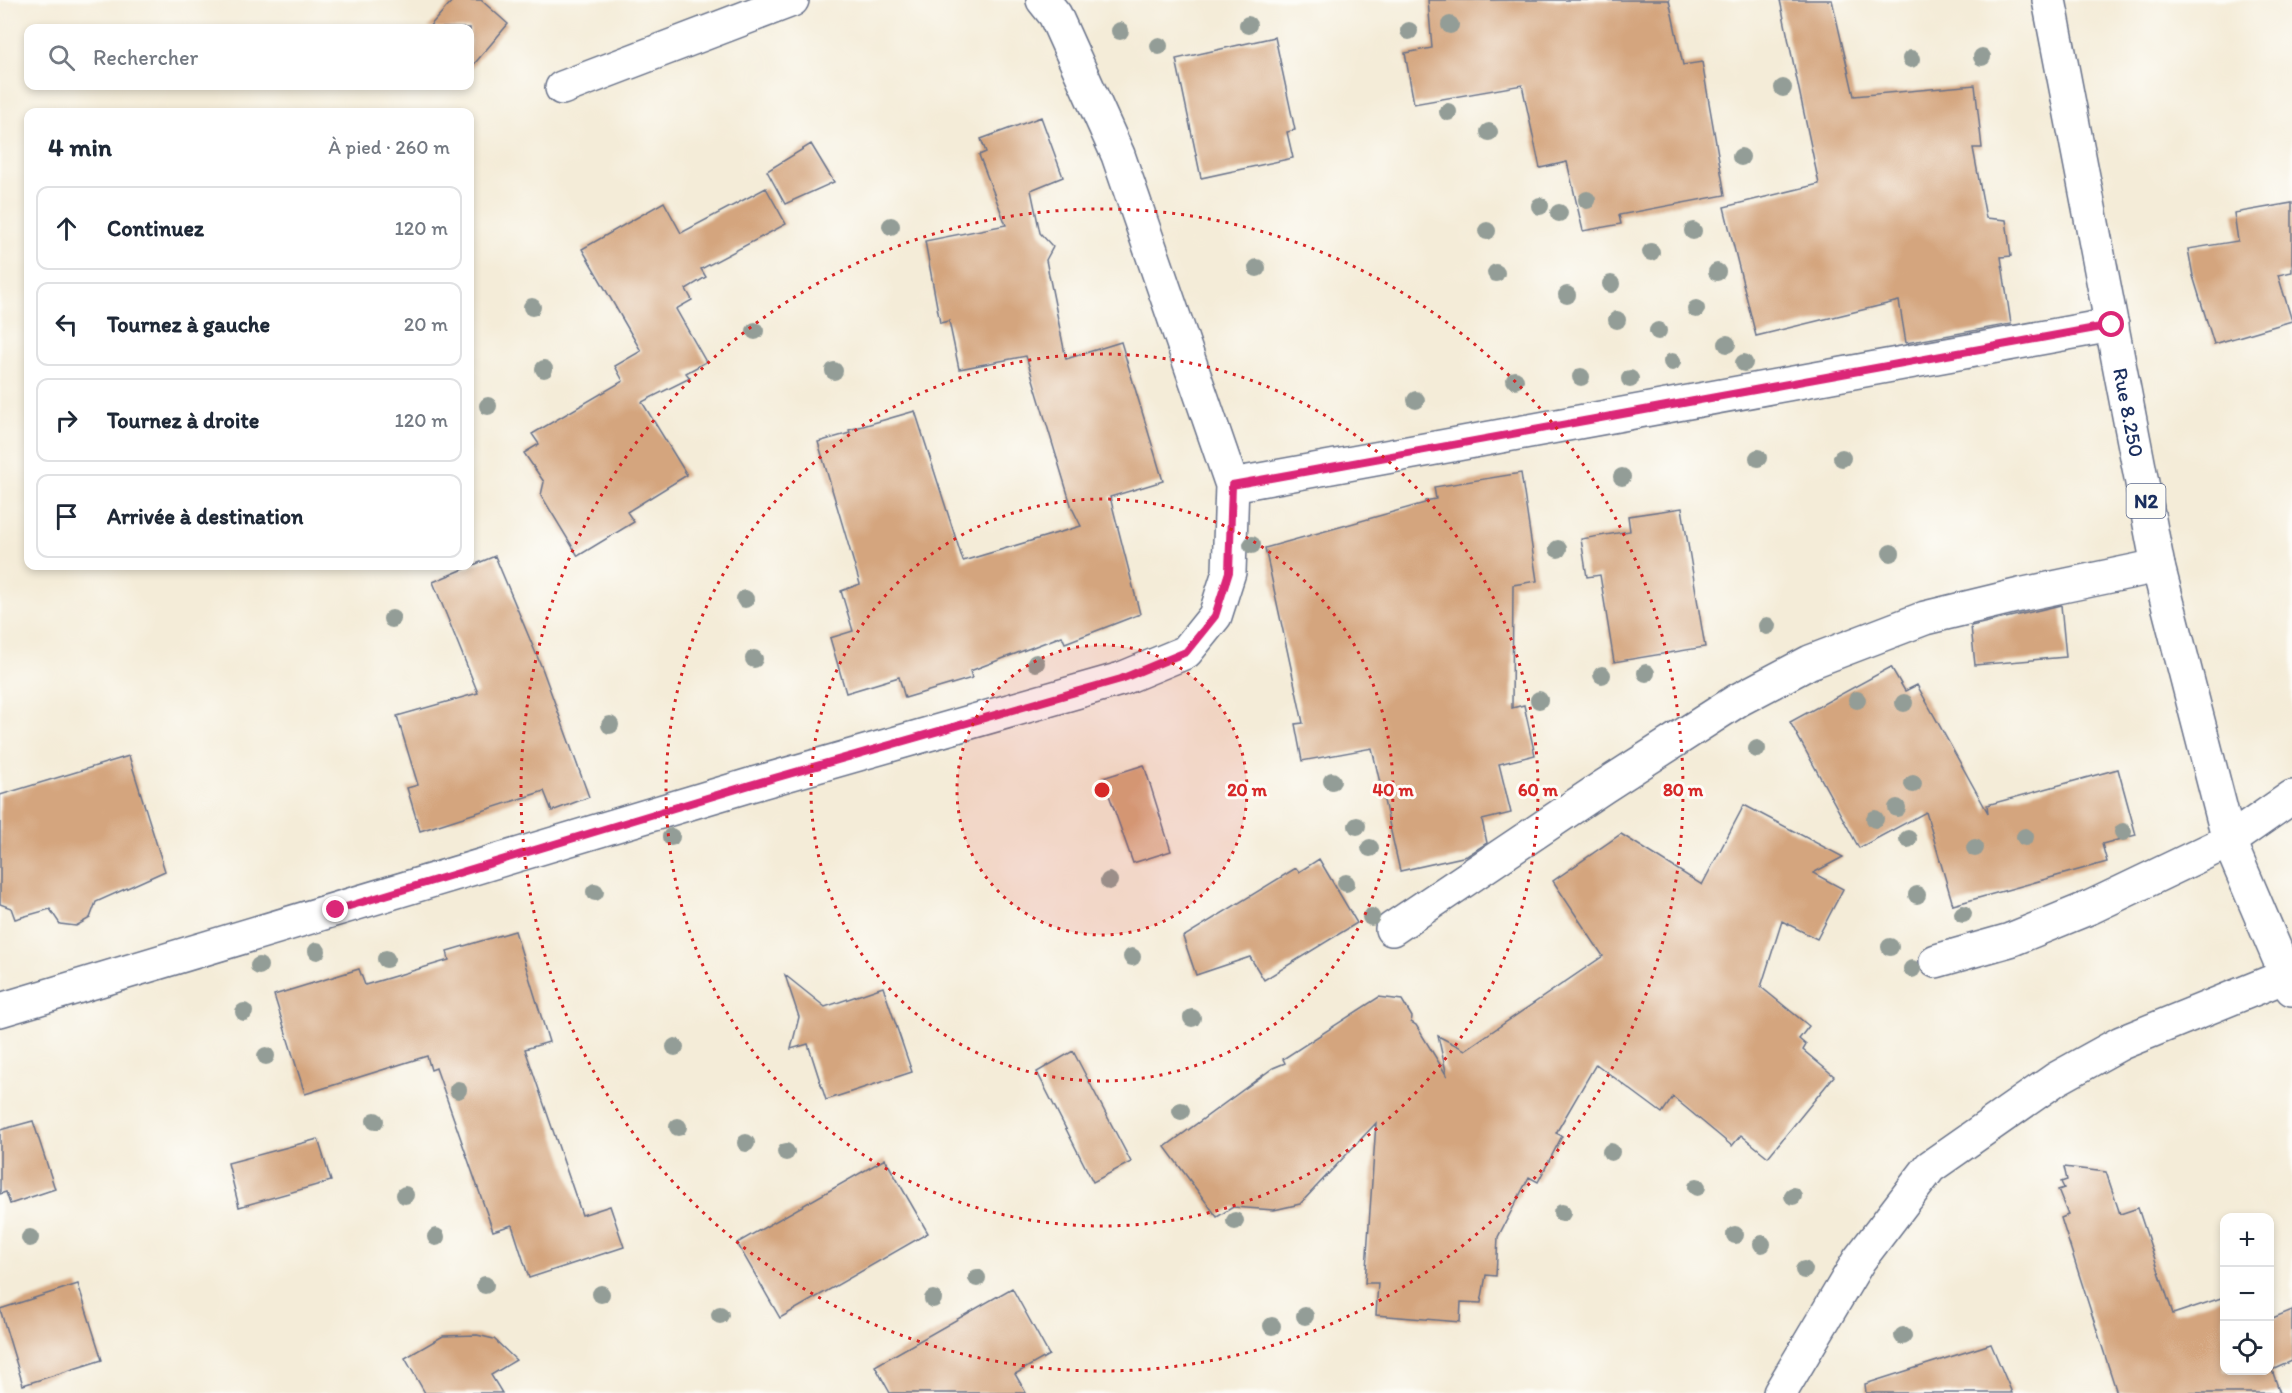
<!DOCTYPE html>
<html lang="fr">
<head>
<meta charset="utf-8">
<style>
	body { margin:0; font-family:Itim,sans-serif; background:#f2f2f3; color:#1f2937 }
	.controls { position:absolute; right:18px; bottom:18px; display:grid; overflow:hidden; border-radius:12px; box-shadow:0 3px 9px #0003 }
	.controls button { width:54px; height:54px; display:grid; place-items:center; padding:0; border:0; border-bottom:2px solid #e0e1e3; background:#fff; color:#1f2937; font:30px sans-serif }
	.stop { position:absolute; width:18px; height:18px; margin:-14px; border:4px solid #db2777; border-radius:50%; background:#fff }
	.stop.end { background:#db2777; border-color:#fff; box-shadow:0 2px 6px #0008 }
	.list { margin:0; padding:0; list-style:none }
	h2 { display:flex; justify-content:space-between; align-items:center; height:78px; margin:0; padding:0 24px; font-size:26px }
	h2 small { font-size:20px; font-weight:400; color:#747a83 }
	.list li { display:grid; grid-template-columns:39px 1fr auto; gap:18px; align-items:center; box-sizing:border-box; height:84px; margin:0 12px 12px; padding:0 12px; border:2px solid #e0e1e3; border-radius:12px }
	.list b { display:block; font-size:22px; white-space:nowrap }
	.list em { font-size:20px; font-style:normal; color:#747a83 }
	.icon { flex:none; width:33px; height:33px; fill:none; stroke:currentColor; stroke-width:2; stroke-linecap:round; stroke-linejoin:round }
	.map { position:relative; flex:none; width:2292px; height:1393px; overflow:hidden }
	.search { position:absolute; background:#fff; box-shadow:0 3px 9px #0003; left:24px; top:24px; width:450px; height:66px; display:flex; align-items:center; gap:15px; box-sizing:border-box; padding:0 21px; border-radius:12px; color:#747a83; font-size:22px }
	.panel { position:absolute; background:#fff; box-shadow:0 3px 9px #0003; left:24px; top:108px; width:450px; height:462px; border-radius:12px }
	.map>svg:first-child { display:block }
	.building { fill:#d4a57e }
	.lines { fill:none; stroke-linecap:round; stroke-linejoin:round }
	.minor-casing { stroke:#677189; stroke-width:36 }
	.major-casing { stroke:#677189; stroke-width:36 }
	.highway-casing { stroke:#677189; stroke-width:36 }
	.minor { stroke:#fff; stroke-width:33 }
	.major { stroke:#fff; stroke-width:33 }
	.highway { stroke:#fff; stroke-width:33 }
	.tree { fill:#939d97 }
	.route { stroke:#db2777; stroke-width:8 }
	.ring { fill:none; stroke:#d62828; stroke-width:3; stroke-dasharray:3 6 }
	.labels { text-anchor:middle; stroke-width:6; stroke-linejoin:round; paint-order:stroke }
	.shield { fill:#fdfcf7; stroke:#5f6c8c; stroke-width:1.5 }
	.shield-label { font-size:20px; font-weight:bold; fill:#1b2f5e }
	.street-label { font-size:21px; fill:#1b2f5e; stroke:#fdfcf7 }
	.centre { fill:#d62828; stroke:#fdfcf7; stroke-width:3 }
	.ring-label { font-size:18px; text-anchor:middle; font-weight:bold; fill:#d62828; stroke:#fdfcf7; stroke-width:6; stroke-linejoin:round; paint-order:stroke }
</style>
</head>
<body>
<div class="map">
<svg width="2292" height="1393" viewBox="0 0 2292 1393">
	<rect width="100%" height="100%" fill="#fdfcf7"/>
	<filter id="ink" filterUnits="userSpaceOnUse"><feTurbulence type="fractalNoise" baseFrequency=".0167" numOctaves="2"/><feDisplacementMap in="SourceGraphic" scale="12" xChannelSelector="R" yChannelSelector="G"/><feConvolveMatrix kernelMatrix="1 2 1 2 8 2 1 2 1" color-interpolation-filters="sRGB"/></filter>
	<filter id="wash" filterUnits="userSpaceOnUse"><feTurbulence type="fractalNoise" baseFrequency=".008" numOctaves="4" result="noise"/><feDisplacementMap in="SourceGraphic" scale="24" xChannelSelector="R" yChannelSelector="G"/><feGaussianBlur stdDeviation="1.35" result="paint"/><feColorMatrix in="noise" values="0 0 0 0 0 0 0 0 0 0 0 0 0 0 0 0 0 1.4 0 .05"/><feComposite in="paint" operator="in"/></filter>
	<g filter="url(#wash)">
		<rect width="100%" height="100%" fill="#f4ecd8"/>
		<g id="blocks">
			<!-- building -->
			<path class="building" d="M453 0H481L508 24 470 69V28H428Z
				M1428 0H1669L1683 65 1702 62 1725 195 1619 215 1621 224 1583 231 1567 162 1540 168 1522 85 1414 104 1405 53 1432 48Z
				M1780 0H1832L1854 96 1975 85 1982 148H1973L1986 218 2006 220 2011 256 2001 257 2011 324 1906 343 1899 301 1756 336 1724 207 1819 184Z
				M1275 37 1295 130 1287 132 1293 158 1201 178 1176 59Z
				M1041 117 1063 177 1031 190 1040 233 1053 247 1046 260 1066 359 1121 342 1163 481 1110 497 1140 614 1065 643 1062 636 970 671 972 678 905 698 899 677 846 693 830 638 853 631 841 591 860 584 818 442 850 433 849 430 915 411 963 561 1081 526 1072 508 1026 356 959 369 949 321 940 323 925 241 1006 225 979 155 986 152 981 139Z
				M811 144 834 182 785 204 767 171Z
				M766 188 786 224 701 269 706 277 686 289 692 300 676 309 706 362 686 373 690 378 642 402 687 475 627 512 634 522 578 556 541 495 544 482 524 453 539 444 532 434 623 381 615 366 641 351 582 249 664 202 681 233Z
				M2292 203V272L2278 275 2292 321 2214 344 2193 276 2188 249 2238 241 2234 213Z
				M1521 473 1537 581 1513 585 1512 708 1524 705 1535 755 1499 764 1511 813 1482 820 1487 843 1467 856 1400 871 1372 748 1302 761 1295 724 1303 723 1265 548 1425 503V501L1436 499 1434 487Z
				M1682 508 1705 647 1614 662 1600 575 1587 577 1581 539 1630 531 1628 516Z
				M495 556 542 668 589 797 552 811 544 791 420 831 407 788 418 785 397 716 478 693 433 582Z
				M2061 605 2066 657 1975 665 1971 626Z
				M1891 667 1905 691 1917 685 1988 813 1987 805 2118 769 2136 835 2102 844 2107 862 1953 905 1926 812 1859 848 1790 722Z
				M129 756 165 871 96 902 90 918 76 926 60 924 50 909 15 919 11 908 0 904V795Z
				M1144 765 1171 851 1133 863 1103 778Z
				M1744 805 1843 857 1813 873 1843 889 1817 939 1782 921 1761 987 1809 1026 1799 1039 1806 1045 1803 1050 1834 1076 1768 1157 1741 1135 1732 1146 1673 1097 1662 1113 1596 1064 1556 1133 1562 1136 1538 1182 1529 1177 1498 1237 1496 1276 1486 1275 1481 1303 1461 1302 1460 1322 1376 1315 1378 1283H1365L1376 1123 1300 1204 1274 1210 1233 1207 1217 1217 1165 1147 1273 1068 1285 1063 1283 1059 1379 997 1402 1000 1412 1017 1411 1022 1416 1025 1447 1076 1438 1036 1465 1050 1603 956 1553 881 1621 834 1702 885Z
				M1319 859 1357 923 1264 980 1250 957 1196 975 1183 937 1296 868 1299 872Z
				M515 931 549 1042 525 1049 582 1215 610 1206 624 1247 529 1278 512 1225 493 1231 436 1068 431 1070 427 1056 305 1094 274 995 359 969 365 985 449 960 447 951Z
				M785 975 825 1007 883 987 912 1072 826 1100 808 1044 791 1049 799 1017Z
				M1073 1051 1131 1162 1093 1182 1037 1072Z
				M33 1121 55 1189 10 1204 6 1192 0 1194V1130Z
				M318 1139 331 1181 239 1207 228 1163Z
				M885 1159 928 1233 780 1318 737 1243Z
				M2064 1167 2106 1172 2120 1214 2138 1208 2173 1314 2224 1297V1371H2270V1319L2292 1310V1361L2272 1370 2280 1393H2117L2061 1218 2068 1215 2058 1190 2064 1188 2061 1182 2067 1180Z
				M78 1284 102 1360 23 1385 0 1309Z
				M1012 1288 1049 1355 1015 1374 1026 1393H890L875 1366Z
				M477 1335 494 1339 516 1360 491 1375 502 1393H425L405 1358 443 1336Z
				M1991 1344 2012 1393H1866L1865 1384Z"/>
		</g>
	</g>
	<g filter="url(#ink)">
		<use href="#blocks" fill-opacity="0" stroke="#677189" stroke-width="1.5"/>
		<g class="lines">
			<!-- minor casing -->
			<g class="minor-casing">
				<path id="minor" d="M1043 0 1055 15 1118 155 1232 485
					M562 88 792 0
					M1392 929 1603 787 1738 700 1810 662 1925 618 2024 594 2158 566
					M1936 961 2010 940 2091 907 2229 841
					M0 1010 750 785 1121 679 1186 652 1215 616 1229 572 1232 485 2112 325
					M1780 1393 1859 1260 1930 1167 2056 1079 2121 1043 2286 976"/>
			</g>
			<!-- major casing -->
			<g class="major-casing">
				<path id="major" d="M2229 841 2292 797"/>
			</g>
			<!-- highway casing -->
			<g class="highway-casing">
				<g id="highway">
					<path id="s1" d="M2049 0 2158 566 2229 841 2292 989"/>
				</g>
			</g>
			<!-- minor -->
			<use href="#minor" class="minor"/>
			<!-- major -->
			<use href="#major" class="major"/>
			<!-- highway -->
			<use href="#highway" class="highway"/>
		</g>
		<!-- trees -->
		<g class="tree">
			<circle cx="1248" cy="25" r="9"/>
			<circle cx="1450" cy="25" r="9"/>
			<circle cx="1120" cy="31" r="9"/>
			<circle cx="1409" cy="31" r="9"/>
			<circle cx="1159" cy="46" r="9"/>
			<circle cx="1982" cy="57" r="9"/>
			<circle cx="1911" cy="59" r="9"/>
			<circle cx="1783" cy="88" r="9"/>
			<circle cx="1448" cy="112" r="9"/>
			<circle cx="1489" cy="132" r="9"/>
			<circle cx="1741" cy="157" r="9"/>
			<circle cx="1587" cy="200" r="9"/>
			<circle cx="1540" cy="206" r="9"/>
			<circle cx="1559" cy="213" r="9"/>
			<circle cx="891" cy="226" r="9"/>
			<circle cx="1487" cy="231" r="9"/>
			<circle cx="1693" cy="231" r="9"/>
			<circle cx="1651" cy="252" r="9"/>
			<circle cx="1257" cy="268" r="9"/>
			<circle cx="1717" cy="272" r="9"/>
			<circle cx="1496" cy="273" r="9"/>
			<circle cx="1611" cy="284" r="9"/>
			<circle cx="1567" cy="295" r="9"/>
			<circle cx="532" cy="307" r="9"/>
			<circle cx="1696" cy="309" r="9"/>
			<circle cx="1617" cy="320" r="9"/>
			<circle cx="755" cy="331" r="9"/>
			<circle cx="1658" cy="331" r="9"/>
			<circle cx="1727" cy="344" r="9"/>
			<circle cx="1672" cy="362" r="9"/>
			<circle cx="1744" cy="363" r="9"/>
			<circle cx="544" cy="369" r="9"/>
			<circle cx="834" cy="371" r="9"/>
			<circle cx="1581" cy="377" r="9"/>
			<circle cx="1630" cy="379" r="9"/>
			<circle cx="1515" cy="380" r="9"/>
			<circle cx="1416" cy="400" r="9"/>
			<circle cx="488" cy="406" r="9"/>
			<circle cx="1758" cy="458" r="9"/>
			<circle cx="1842" cy="458" r="9"/>
			<circle cx="1622" cy="477" r="9"/>
			<circle cx="1252" cy="545" r="9"/>
			<circle cx="1558" cy="549" r="9"/>
			<circle cx="1891" cy="553" r="9"/>
			<circle cx="745" cy="599" r="9"/>
			<circle cx="392" cy="619" r="9"/>
			<circle cx="1767" cy="626" r="9"/>
			<circle cx="754" cy="659" r="9"/>
			<circle cx="1036" cy="663" r="9"/>
			<circle cx="1646" cy="673" r="9"/>
			<circle cx="1602" cy="675" r="9"/>
			<circle cx="1539" cy="700" r="9"/>
			<circle cx="1857" cy="700" r="9"/>
			<circle cx="1904" cy="703" r="9"/>
			<circle cx="610" cy="725" r="9"/>
			<circle cx="1757" cy="749" r="9"/>
			<circle cx="1332" cy="781" r="9"/>
			<circle cx="1913" cy="784" r="9"/>
			<circle cx="1897" cy="808" r="9"/>
			<circle cx="1875" cy="819" r="9"/>
			<circle cx="1357" cy="826" r="9"/>
			<circle cx="2123" cy="832" r="9"/>
			<circle cx="671" cy="837" r="9"/>
			<circle cx="2025" cy="837" r="9"/>
			<circle cx="1908" cy="839" r="9"/>
			<circle cx="1370" cy="848" r="9"/>
			<circle cx="1975" cy="848" r="9"/>
			<circle cx="1109" cy="881" r="9"/>
			<circle cx="1346" cy="883" r="9"/>
			<circle cx="595" cy="892" r="9"/>
			<circle cx="1917" cy="895" r="9"/>
			<circle cx="1963" cy="914" r="9"/>
			<circle cx="1371" cy="917" r="9"/>
			<circle cx="1890" cy="947" r="9"/>
			<circle cx="317" cy="951" r="9"/>
			<circle cx="1132" cy="957" r="9"/>
			<circle cx="386" cy="959" r="9"/>
			<circle cx="259" cy="966" r="9"/>
			<circle cx="1912" cy="969" r="9"/>
			<circle cx="244" cy="1012" r="9"/>
			<circle cx="1192" cy="1018" r="9"/>
			<circle cx="675" cy="1047" r="9"/>
			<circle cx="266" cy="1056" r="9"/>
			<circle cx="458" cy="1090" r="9"/>
			<circle cx="1181" cy="1111" r="9"/>
			<circle cx="375" cy="1121" r="9"/>
			<circle cx="678" cy="1127" r="9"/>
			<circle cx="746" cy="1143" r="9"/>
			<circle cx="786" cy="1152" r="9"/>
			<circle cx="1611" cy="1152" r="9"/>
			<circle cx="1697" cy="1187" r="9"/>
			<circle cx="405" cy="1195" r="9"/>
			<circle cx="1793" cy="1196" r="9"/>
			<circle cx="1562" cy="1213" r="9"/>
			<circle cx="1235" cy="1221" r="9"/>
			<circle cx="1735" cy="1235" r="9"/>
			<circle cx="436" cy="1237" r="9"/>
			<circle cx="30" cy="1238" r="9"/>
			<circle cx="1762" cy="1244" r="9"/>
			<circle cx="1804" cy="1270" r="9"/>
			<circle cx="977" cy="1278" r="9"/>
			<circle cx="485" cy="1285" r="9"/>
			<circle cx="601" cy="1294" r="9"/>
			<circle cx="933" cy="1299" r="9"/>
			<circle cx="720" cy="1315" r="9"/>
			<circle cx="1305" cy="1316" r="9"/>
			<circle cx="1272" cy="1326" r="9"/>
			<circle cx="1903" cy="1336" r="9"/>
		</g>
	</g>
	<g class="lines" filter="url(#ink)">
		<!-- route -->
		<path class="route" d="M336 910 750 785 1121 679 1186 652 1215 616 1229 572 1232 485 2112 325"/>
	</g>
	<!-- distance rings -->
	<circle cx="1102" cy="790" r="145" fill="#d62828" fill-opacity=".12"/>
	<g class="ring">
		<circle cx="1102" cy="790" r="145"/>
		<circle cx="1102" cy="790" r="291"/>
		<circle cx="1102" cy="790" r="436"/>
		<circle cx="1102" cy="790" r="581"/>
	</g>
	<g class="labels">
		<!-- shield labels -->
		<rect class="shield" x="2126.5" y="484" width="39" height="34" rx="4.5"/>
		<g class="shield-label">
			<text x="2146" y="508">N2</text>
		</g>
		<!-- street labels -->
		<g class="street-label">
			<text dy="7" stroke="none"><textPath href="#s1" startOffset="420">Rue 8.250</textPath></text>
		</g>
	</g>
	<circle cx="1102" cy="790" r="9" class="centre"/>
	<g class="ring-label">
		<text x="1247" y="796">20 m</text>
		<text x="1393" y="796">40 m</text>
		<text x="1538" y="796">60 m</text>
		<text x="1683" y="796">80 m</text>
	</g>
</svg>
<div class="controls">
<button>+</button>
<button>−</button>
<button><svg class="icon" aria-label="locate" viewBox="0 0 24 24"><circle cx="12" cy="12" r="6"/><path d="M12 2v4M12 18v4M2 12h4M18 12h4"/></svg></button>
</div>
<div class="stop" style="left:2112px;top:325px"></div>
<div class="stop end" style="left:336px;top:910px"></div>
<div class="search"><svg class="icon" aria-label="search" viewBox="0 0 24 24"><circle cx="10" cy="10" r="6"/><path d="M15 15l6 6"/></svg>Rechercher</div>
<section class="panel">
<h2>4 min<small>À pied · 260 m</small></h2>
<ul class="list">
<li><svg class="icon" aria-label="ahead" viewBox="0 0 24 24"><path d="M12 20V5M6 11l6-6 6 6"/></svg><div><b>Continuez</b></div><em>120 m</em></li>
<li><svg class="icon" aria-label="left" viewBox="0 0 24 24"><path d="M17 20v-9H6M10 6l-5 5 5 5"/></svg><div><b>Tournez à gauche</b></div><em>20 m</em></li>
<li><svg class="icon" aria-label="right" viewBox="0 0 24 24"><path d="M7 20v-9h11M14 6l5 5-5 5"/></svg><div><b>Tournez à droite</b></div><em>120 m</em></li>
<li><svg class="icon" aria-label="arrive" viewBox="0 0 24 24"><path d="M6 21V4h12l-3 4 3 4H6"/></svg><div><b>Arrivée à destination</b></div></li>
</ul>
</section>
</div>
</body>
</html>
